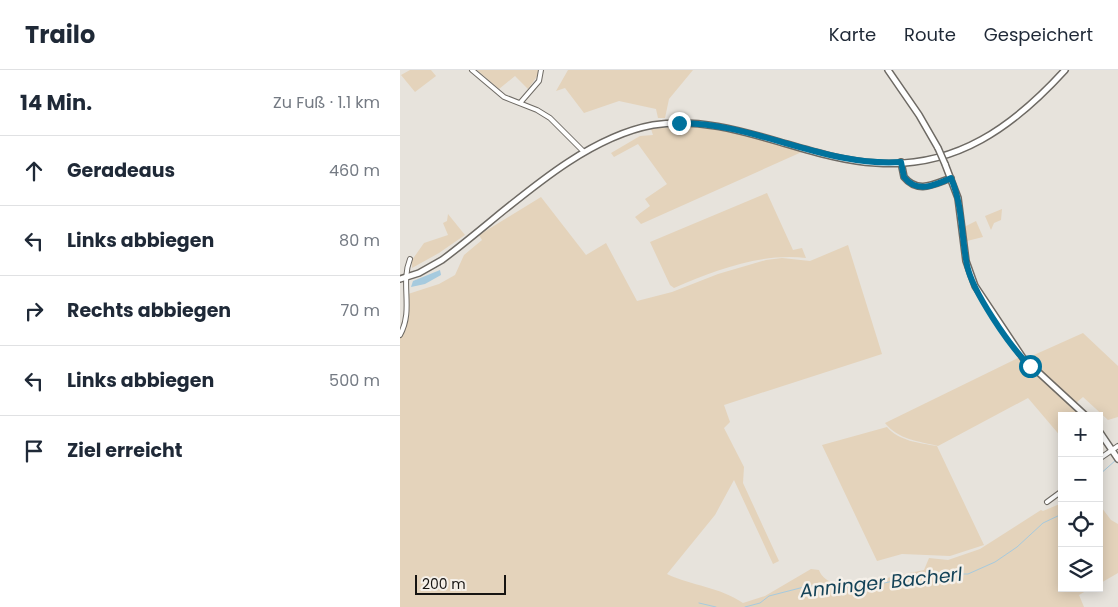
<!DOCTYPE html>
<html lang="de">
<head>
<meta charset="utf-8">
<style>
	body { margin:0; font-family:Poppins,sans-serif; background:#f6f6f7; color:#1f2937 }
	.controls { position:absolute; right:15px; bottom:15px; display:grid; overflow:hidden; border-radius:0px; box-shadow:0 2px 12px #0003 }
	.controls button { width:45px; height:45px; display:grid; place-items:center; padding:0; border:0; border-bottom:1px solid #e0e1e3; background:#fff; color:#1f2937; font:25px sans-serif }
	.scale { position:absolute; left:15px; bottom:12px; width:91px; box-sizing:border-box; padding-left:5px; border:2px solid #161412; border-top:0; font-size:14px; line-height:18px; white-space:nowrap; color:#161412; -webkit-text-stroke:4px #f5f0e9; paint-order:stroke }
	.stop { position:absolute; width:15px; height:15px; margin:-11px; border:4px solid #00729d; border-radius:50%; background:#fff }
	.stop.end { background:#00729d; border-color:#fff; box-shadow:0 1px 5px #0008 }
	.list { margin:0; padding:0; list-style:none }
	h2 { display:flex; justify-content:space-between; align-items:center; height:65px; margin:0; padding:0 20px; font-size:21px }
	h2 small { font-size:16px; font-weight:400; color:#747a83 }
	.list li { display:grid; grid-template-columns:32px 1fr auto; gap:15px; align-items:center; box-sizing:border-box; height:70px; padding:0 20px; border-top:1px solid #e0e1e3 }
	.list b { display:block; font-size:19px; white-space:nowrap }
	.list em { font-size:16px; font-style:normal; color:#747a83 }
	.icon { flex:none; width:28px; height:28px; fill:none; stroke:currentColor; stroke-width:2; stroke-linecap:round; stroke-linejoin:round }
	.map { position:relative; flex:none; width:718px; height:537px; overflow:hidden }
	header { display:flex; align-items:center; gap:30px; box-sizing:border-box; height:70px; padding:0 25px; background:#fff; border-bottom:1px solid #e0e1e3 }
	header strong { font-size:24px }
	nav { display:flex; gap:28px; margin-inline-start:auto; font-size:18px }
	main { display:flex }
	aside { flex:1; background:#fff }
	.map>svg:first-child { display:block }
	.green { fill:#e4d3bb }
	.water { fill:#a6cade }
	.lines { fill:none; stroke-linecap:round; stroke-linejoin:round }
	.stream { stroke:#a6cade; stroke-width:1 }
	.street-casing { stroke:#6e6a64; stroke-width:6 }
	.secondary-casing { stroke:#6e6a64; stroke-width:8 }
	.street { stroke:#fff; stroke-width:4 }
	.secondary { stroke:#fff; stroke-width:5 }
	.secondary-bridge-casing { stroke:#6e6a64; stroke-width:8; stroke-linecap:butt }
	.secondary-bridge { stroke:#fff; stroke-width:5 }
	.route { stroke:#00729d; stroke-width:6 }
	.labels { text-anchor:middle; stroke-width:5; stroke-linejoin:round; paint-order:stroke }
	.water-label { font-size:19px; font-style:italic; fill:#134257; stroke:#f5f0e9 }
</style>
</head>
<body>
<header>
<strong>Trailo</strong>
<nav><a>Karte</a><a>Route</a><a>Gespeichert</a></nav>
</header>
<main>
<aside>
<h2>14 Min.<small>Zu Fuß · 1.1 km</small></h2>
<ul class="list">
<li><svg class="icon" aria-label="ahead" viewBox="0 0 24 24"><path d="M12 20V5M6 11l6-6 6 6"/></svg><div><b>Geradeaus</b></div><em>460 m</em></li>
<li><svg class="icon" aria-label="left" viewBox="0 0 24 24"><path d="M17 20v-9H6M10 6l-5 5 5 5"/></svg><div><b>Links abbiegen</b></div><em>80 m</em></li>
<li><svg class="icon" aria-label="right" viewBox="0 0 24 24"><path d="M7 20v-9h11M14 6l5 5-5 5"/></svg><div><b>Rechts abbiegen</b></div><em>70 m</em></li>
<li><svg class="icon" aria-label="left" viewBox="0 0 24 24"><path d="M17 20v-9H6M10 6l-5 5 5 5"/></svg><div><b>Links abbiegen</b></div><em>500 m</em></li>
<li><svg class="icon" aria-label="arrive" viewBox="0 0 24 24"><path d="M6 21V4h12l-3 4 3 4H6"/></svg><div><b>Ziel erreicht</b></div></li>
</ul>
</aside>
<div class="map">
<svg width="718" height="537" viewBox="0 0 718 537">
	<rect width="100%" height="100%" fill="#e7e3dc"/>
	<!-- green -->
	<path class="green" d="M10 0H31L36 6 15 22 1 5Z
		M77 0H140L141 1 128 19 115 6 99 19Z
		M168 0H293L269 29 265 48H258L256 39 219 31 184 43 165 18 156 21Z
		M284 56 340 63 345 67 351 66 404 81 241 154 235 147 250 136 245 129 267 114 238 74 214 87 211 83 240 66 253 65 251 59Z
		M367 123 393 180 402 178 406 188C360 183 316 200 274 218L270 215 250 172Z
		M141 127 186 185 206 173 237 231 272 222 318 204 366 190 382 188 410 191 448 175 482 284 324 335 330 352 324 358 344 397 343 413 379 491 373 494 334 410 315 445 267 504C292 516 320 517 343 533L365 526 411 499 419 500C421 507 430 513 437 514 462 515 499 505 524 500L529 488 548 490 580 479 641 440 643 441 662 433V518H691L679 525 684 537H0V266L7 252 8 224 39 214 55 205 64 185 82 170 79 165Z
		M602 139 601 150 594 153 591 160 585 146Z
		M48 144 65 165 39 183 12 198V190L24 173 48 165 43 153 47 151Z
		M576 151 583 167 567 171 564 157Z
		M683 263 718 296V347L708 350 683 327 676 333 625 289Z
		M620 287 679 340 673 346H662V368L628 328 538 376C518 371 499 370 485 353Z
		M487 357C499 371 519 373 537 376L584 475 550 486 502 484 477 491 422 375Z
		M702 438 711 450 718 454V503L699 514V439Z"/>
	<!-- water -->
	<path class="water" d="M40 200 41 205 25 214 11 217 13 211Z"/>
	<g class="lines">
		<!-- stream -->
		<path class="stream" d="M699 405 716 390
			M299 533 316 537
			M345 537 360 533 369 526 404 517 419 515 438 518 463 517 530 504H568L595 492 617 477 643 453 662 444"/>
		<!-- street casing -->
		<g class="street-casing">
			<path id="street" d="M72 0 104 27 137 40 150 48 184 82
				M120 33 139 11 141 0
				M0 265C14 240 0 214 10 189
				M699 389 718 376
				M647 432 662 421"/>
		</g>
		<!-- secondary casing -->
		<g class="secondary-casing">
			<path id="secondary" d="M488 0 519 45 538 78
				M501 92 504 107C518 124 534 114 551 108
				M545 94 558 128 566 191 575 216 623 288 686 346
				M0 209 19 203 42 190C104 144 176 69 253 55 297 48 339 60 380 72 411 81 443 91 476 93 556 99 614 56 665 0
				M699 361 718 389"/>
		</g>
		<!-- street -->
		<use href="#street" class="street"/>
		<!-- secondary -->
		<use href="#secondary" class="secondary"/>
		<!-- secondary-bridge casing -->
		<g class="secondary-bridge-casing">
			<path id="secondary-bridge" d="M538 78 545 94"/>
		</g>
		<!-- secondary-bridge -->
		<use href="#secondary-bridge" class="secondary-bridge"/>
	</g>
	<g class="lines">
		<!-- route -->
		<path class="route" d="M279 53C356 53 424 97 501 92L504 107C517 124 535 115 551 108 563 136 561 165 567 195 572 221 610 277 630 296"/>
	</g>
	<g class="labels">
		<!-- water labels -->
		<g class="water-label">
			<text transform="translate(481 512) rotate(-6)" y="7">Anninger Bacherl</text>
		</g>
	</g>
</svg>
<div class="controls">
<button>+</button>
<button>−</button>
<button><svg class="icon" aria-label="locate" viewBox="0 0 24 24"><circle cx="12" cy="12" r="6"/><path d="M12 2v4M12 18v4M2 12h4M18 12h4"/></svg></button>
<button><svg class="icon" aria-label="layers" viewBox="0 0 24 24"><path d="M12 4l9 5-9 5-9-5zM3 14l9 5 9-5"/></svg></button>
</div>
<div class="scale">200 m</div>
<div class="stop" style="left:630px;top:296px"></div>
<div class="stop end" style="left:279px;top:53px"></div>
</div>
</main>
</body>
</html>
